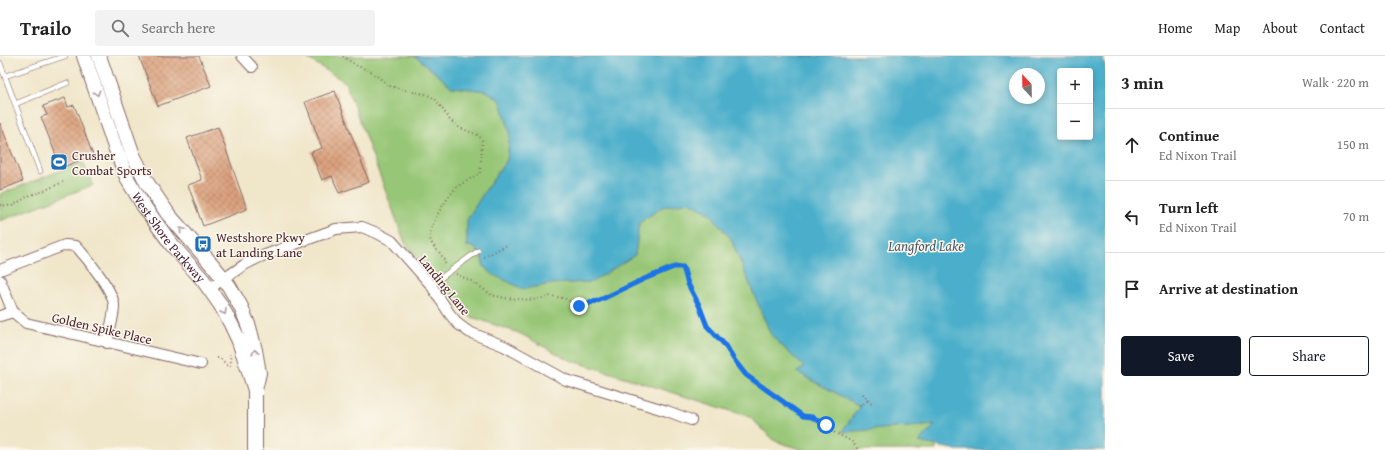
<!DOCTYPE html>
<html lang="en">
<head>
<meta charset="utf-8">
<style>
	body { margin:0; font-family:"Gentium Book Plus",serif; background:#f2f2f2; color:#222 }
	.controls { position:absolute; right:12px; top:12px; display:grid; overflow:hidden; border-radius:4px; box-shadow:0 2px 6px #0003 }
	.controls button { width:36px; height:36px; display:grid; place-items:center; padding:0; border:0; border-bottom:1px solid #e0e0e0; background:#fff; color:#222; font:20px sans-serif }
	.compass { position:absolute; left:1009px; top:12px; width:36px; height:36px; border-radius:50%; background:#fff; box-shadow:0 2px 6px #0003; rotate:338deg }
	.stop { position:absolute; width:12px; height:12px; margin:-9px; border:3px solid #1a73e8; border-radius:50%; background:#fff }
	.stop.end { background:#1a73e8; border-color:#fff; box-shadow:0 1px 4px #0008 }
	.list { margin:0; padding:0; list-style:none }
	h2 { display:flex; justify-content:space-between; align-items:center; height:52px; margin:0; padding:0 16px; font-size:17px }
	h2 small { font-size:13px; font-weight:400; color:#767676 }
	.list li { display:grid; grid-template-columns:26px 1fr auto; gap:12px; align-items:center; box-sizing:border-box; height:72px; padding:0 16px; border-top:1px solid #e0e0e0 }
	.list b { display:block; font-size:15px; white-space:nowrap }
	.list p { margin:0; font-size:13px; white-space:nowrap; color:#767676 }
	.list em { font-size:13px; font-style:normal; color:#767676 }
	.actions { display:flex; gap:8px; padding:12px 16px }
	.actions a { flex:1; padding:9px 0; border:1px solid #111827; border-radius:4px; text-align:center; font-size:14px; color:#111827 }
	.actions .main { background:#111827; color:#fff }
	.icon { flex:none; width:22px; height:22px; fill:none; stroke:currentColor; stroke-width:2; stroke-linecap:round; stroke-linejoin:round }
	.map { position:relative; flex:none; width:1105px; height:394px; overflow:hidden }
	header { display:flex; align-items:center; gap:24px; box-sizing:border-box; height:56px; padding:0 20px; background:#fff; border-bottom:1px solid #e0e0e0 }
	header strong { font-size:19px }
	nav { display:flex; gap:22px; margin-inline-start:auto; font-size:14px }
	.search { width:280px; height:36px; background:#f2f2f2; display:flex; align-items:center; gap:10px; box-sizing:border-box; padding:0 14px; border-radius:4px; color:#767676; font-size:15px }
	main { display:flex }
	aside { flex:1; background:#fff }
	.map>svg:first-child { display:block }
	.park { fill:#97c676; stroke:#707250 }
	.water { fill:#4cafcb; stroke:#4b677b; fill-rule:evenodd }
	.building { fill:url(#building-cross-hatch) }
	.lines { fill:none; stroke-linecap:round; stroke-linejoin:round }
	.lane-casing { stroke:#846563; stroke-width:6 }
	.street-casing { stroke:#846563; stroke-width:12 }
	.secondary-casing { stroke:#846563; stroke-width:16 }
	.path { stroke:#846563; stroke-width:2; stroke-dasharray:1 3; stroke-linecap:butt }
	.lane { stroke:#fff; stroke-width:5 }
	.street { stroke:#fff; stroke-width:10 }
	.secondary { stroke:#fff; stroke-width:14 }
	.oneway { stroke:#ae9aa0 }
	.route { stroke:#1a73e8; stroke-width:5 }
	.labels { text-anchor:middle; stroke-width:3; stroke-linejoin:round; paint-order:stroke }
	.poi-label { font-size:13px; fill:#4a1f2b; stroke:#fbf7ec; text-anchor:start }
	.street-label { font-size:13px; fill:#4a1f2b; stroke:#fbf7ec }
	.water-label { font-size:14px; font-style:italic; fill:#4b596b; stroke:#fbf7ec }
</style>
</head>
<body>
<header>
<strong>Trailo</strong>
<div class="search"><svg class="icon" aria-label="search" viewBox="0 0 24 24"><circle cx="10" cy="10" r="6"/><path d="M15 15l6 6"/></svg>Search here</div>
<nav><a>Home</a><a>Map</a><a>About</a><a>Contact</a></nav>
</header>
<main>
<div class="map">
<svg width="1105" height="394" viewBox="0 0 1105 394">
	<defs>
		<pattern id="building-cross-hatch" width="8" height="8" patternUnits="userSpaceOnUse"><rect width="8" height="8" fill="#dca17d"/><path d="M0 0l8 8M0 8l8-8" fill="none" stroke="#b48367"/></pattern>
	</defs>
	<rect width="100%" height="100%" fill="#fbf7ec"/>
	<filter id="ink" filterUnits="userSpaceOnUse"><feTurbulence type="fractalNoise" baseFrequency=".025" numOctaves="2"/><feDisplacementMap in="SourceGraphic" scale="8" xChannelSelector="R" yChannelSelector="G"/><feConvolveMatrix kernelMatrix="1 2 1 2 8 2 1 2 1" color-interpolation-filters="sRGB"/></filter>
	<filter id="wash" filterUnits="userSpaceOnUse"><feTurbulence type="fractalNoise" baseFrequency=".012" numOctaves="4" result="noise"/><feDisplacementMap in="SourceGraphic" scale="16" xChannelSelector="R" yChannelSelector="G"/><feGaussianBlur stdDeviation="0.9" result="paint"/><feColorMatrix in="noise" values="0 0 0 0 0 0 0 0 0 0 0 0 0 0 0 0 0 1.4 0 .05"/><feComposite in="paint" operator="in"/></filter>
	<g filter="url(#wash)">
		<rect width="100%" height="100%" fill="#f0e6ca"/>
		<!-- park -->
		<path class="park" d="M304 0H413L419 3 452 31 487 35 501 45 510 77 507 104 483 138 467 164V190L474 191C480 198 482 202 484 211L523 233 551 228 635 199 639 167 662 151 689 146 710 157 731 183 771 279 805 312 797 316 860 350 842 375 935 369 936 394H803L775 385 750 361 567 303 519 277 466 259 405 187 345 26Z
			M83 106 93 129 0 165V138Z"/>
		<!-- water -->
		<path class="water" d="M413 0H1103L1102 4 1105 8V394H957L919 386 935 369 842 376 860 350 797 316 804 311 771 279 731 183 710 157 689 146 662 151 639 167 635 199 592 226 551 228 523 233 494 219 484 211 482 201 474 191 467 190V164L483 138 507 104 510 77 501 45 487 35 452 31 419 3ZM1060 15H1090V81H1060ZM1015 18H1039V42H1015Z"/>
		<g id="blocks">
			<!-- building -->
			<path class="building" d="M139 0H199L211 30 158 50Z
				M335 35 369 126 339 137 332 120 322 124 311 96 322 92 305 46Z
				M65 42 68 51 74 49 93 99 61 112 41 61 47 59 43 50Z
				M0 67 23 125 0 134Z
				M218 71 247 153 203 170 188 129 202 124 187 82Z"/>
		</g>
	</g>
	<g filter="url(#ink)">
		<use href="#blocks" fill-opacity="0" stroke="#846563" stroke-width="1"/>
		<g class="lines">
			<!-- lane casing -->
			<g class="lane-casing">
				<path id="lane" d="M0 7 40 115
					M5 20 65 0
					M15 48 67 27
					M431 229 478 195"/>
			</g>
			<!-- street casing -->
			<g class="street-casing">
				<path id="street" d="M242 0 252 11
					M0 214 65 189 76 190C86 201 114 235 114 250 114 261 109 276 107 287
					M0 224 13 256
					M209 233 244 209 260 201 336 173 362 171 377 177 392 185 431 229 449 257 458 268 469 276 504 290 566 324 667 355 691 364
					M13 256 26 267 201 308
					M0 260 13 256"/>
			</g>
			<!-- secondary casing -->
			<g class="secondary-casing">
				<g id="secondary">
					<path id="s1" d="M84 0 115 91 128 124 143 149 172 189 203 224 220 248 231 268 239 285 255 334"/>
					<path d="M99 0 133 99 147 127 168 158 215 212 229 230 241 251 249 271 255 294 259 317 255 334V394"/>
				</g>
			</g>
			<!-- path -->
			<path class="path" d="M343 0 357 10 369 14 390 30 408 35 425 38 432 41 436 44 450 64 460 72 478 79 482 83 481 108 480 117C472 122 463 126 456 132 447 141 429 169 430 181 431 191 439 194 443 202 445 205 444 207 447 210
				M0 149 12 150 30 139 41 136 63 126
				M484 201 509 188
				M456 218 471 225 492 239 505 242 533 244 551 240 563 242 579 250 600 244 644 223 674 211H683L688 229 699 249 707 270 723 288 735 305 746 319 803 359 817 363 835 377 851 385 854 388 858 394
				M217 302H220L227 309 230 310 231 307 230 298
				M863 338 872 349
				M860 350 868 344"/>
			<!-- lane -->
			<use href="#lane" class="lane"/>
			<!-- street -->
			<use href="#street" class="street"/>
			<!-- secondary -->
			<use href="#secondary" class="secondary"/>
		</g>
		<!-- one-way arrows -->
		<defs><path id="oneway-chevron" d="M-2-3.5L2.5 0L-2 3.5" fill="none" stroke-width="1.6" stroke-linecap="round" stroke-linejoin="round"/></defs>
		<g class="oneway">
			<use href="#oneway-chevron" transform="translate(97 37) rotate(72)"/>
			<use href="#oneway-chevron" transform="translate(182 174) rotate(-131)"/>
			<use href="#oneway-chevron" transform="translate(224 256) rotate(61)"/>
			<use href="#oneway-chevron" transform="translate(255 296) rotate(-101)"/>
		</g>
	</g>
	<g class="lines" filter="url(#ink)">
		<!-- route -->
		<path class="route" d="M579 250 600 244 644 223 674 211H683L688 228 699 249 707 270 724 288 735 305 746 319 803 360 812 361 826 369"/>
	</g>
	<!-- icons -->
	<defs>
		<g id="stadium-square" transform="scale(0.9)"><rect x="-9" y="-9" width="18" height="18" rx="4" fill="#1f6fb2" stroke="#fbf7ec"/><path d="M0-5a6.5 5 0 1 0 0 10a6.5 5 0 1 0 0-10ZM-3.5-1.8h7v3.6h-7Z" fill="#fff"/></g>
		<g id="bus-square" transform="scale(0.9)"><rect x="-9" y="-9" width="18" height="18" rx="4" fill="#1f6fb2" stroke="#fbf7ec"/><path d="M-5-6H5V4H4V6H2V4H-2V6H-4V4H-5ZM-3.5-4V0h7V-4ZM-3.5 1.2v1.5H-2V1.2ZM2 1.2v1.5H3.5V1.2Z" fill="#fff"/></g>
	</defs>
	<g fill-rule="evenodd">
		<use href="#stadium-square" x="59" y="106"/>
		<use href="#bus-square" x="203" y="188"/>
	</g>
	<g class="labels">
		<!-- poi labels -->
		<g class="poi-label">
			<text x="72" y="104">Crusher<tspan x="72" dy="15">Combat Sports</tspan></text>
			<text x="216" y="186">Westshore Pkwy<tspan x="216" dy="15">at Landing Lane</tspan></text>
		</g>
		<!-- street labels -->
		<g class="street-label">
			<text dy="5" stroke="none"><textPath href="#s1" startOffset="202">West Shore Parkway</textPath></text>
			<text transform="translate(445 229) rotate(51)" y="5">Landing Lane</text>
			<text transform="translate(102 272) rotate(13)" y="5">Golden Spike Place</text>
		</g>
		<!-- water labels -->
		<g class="water-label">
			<text x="926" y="195">Langford Lake</text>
		</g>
	</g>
</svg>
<div class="controls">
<button>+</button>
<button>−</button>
</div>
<svg class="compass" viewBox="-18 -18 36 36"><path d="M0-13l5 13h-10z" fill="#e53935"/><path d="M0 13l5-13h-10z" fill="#767676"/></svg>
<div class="stop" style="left:826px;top:369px"></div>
<div class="stop end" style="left:579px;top:250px"></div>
</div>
<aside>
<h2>3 min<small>Walk · 220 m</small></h2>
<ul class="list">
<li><svg class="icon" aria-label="ahead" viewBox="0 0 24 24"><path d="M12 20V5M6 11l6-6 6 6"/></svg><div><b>Continue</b><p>Ed Nixon Trail</p></div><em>150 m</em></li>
<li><svg class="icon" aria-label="left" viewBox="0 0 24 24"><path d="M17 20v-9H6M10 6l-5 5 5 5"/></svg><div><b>Turn left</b><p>Ed Nixon Trail</p></div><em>70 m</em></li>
<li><svg class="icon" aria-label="arrive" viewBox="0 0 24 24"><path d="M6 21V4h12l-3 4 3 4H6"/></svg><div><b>Arrive at destination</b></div></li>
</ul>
<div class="actions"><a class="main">Save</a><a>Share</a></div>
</aside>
</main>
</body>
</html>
